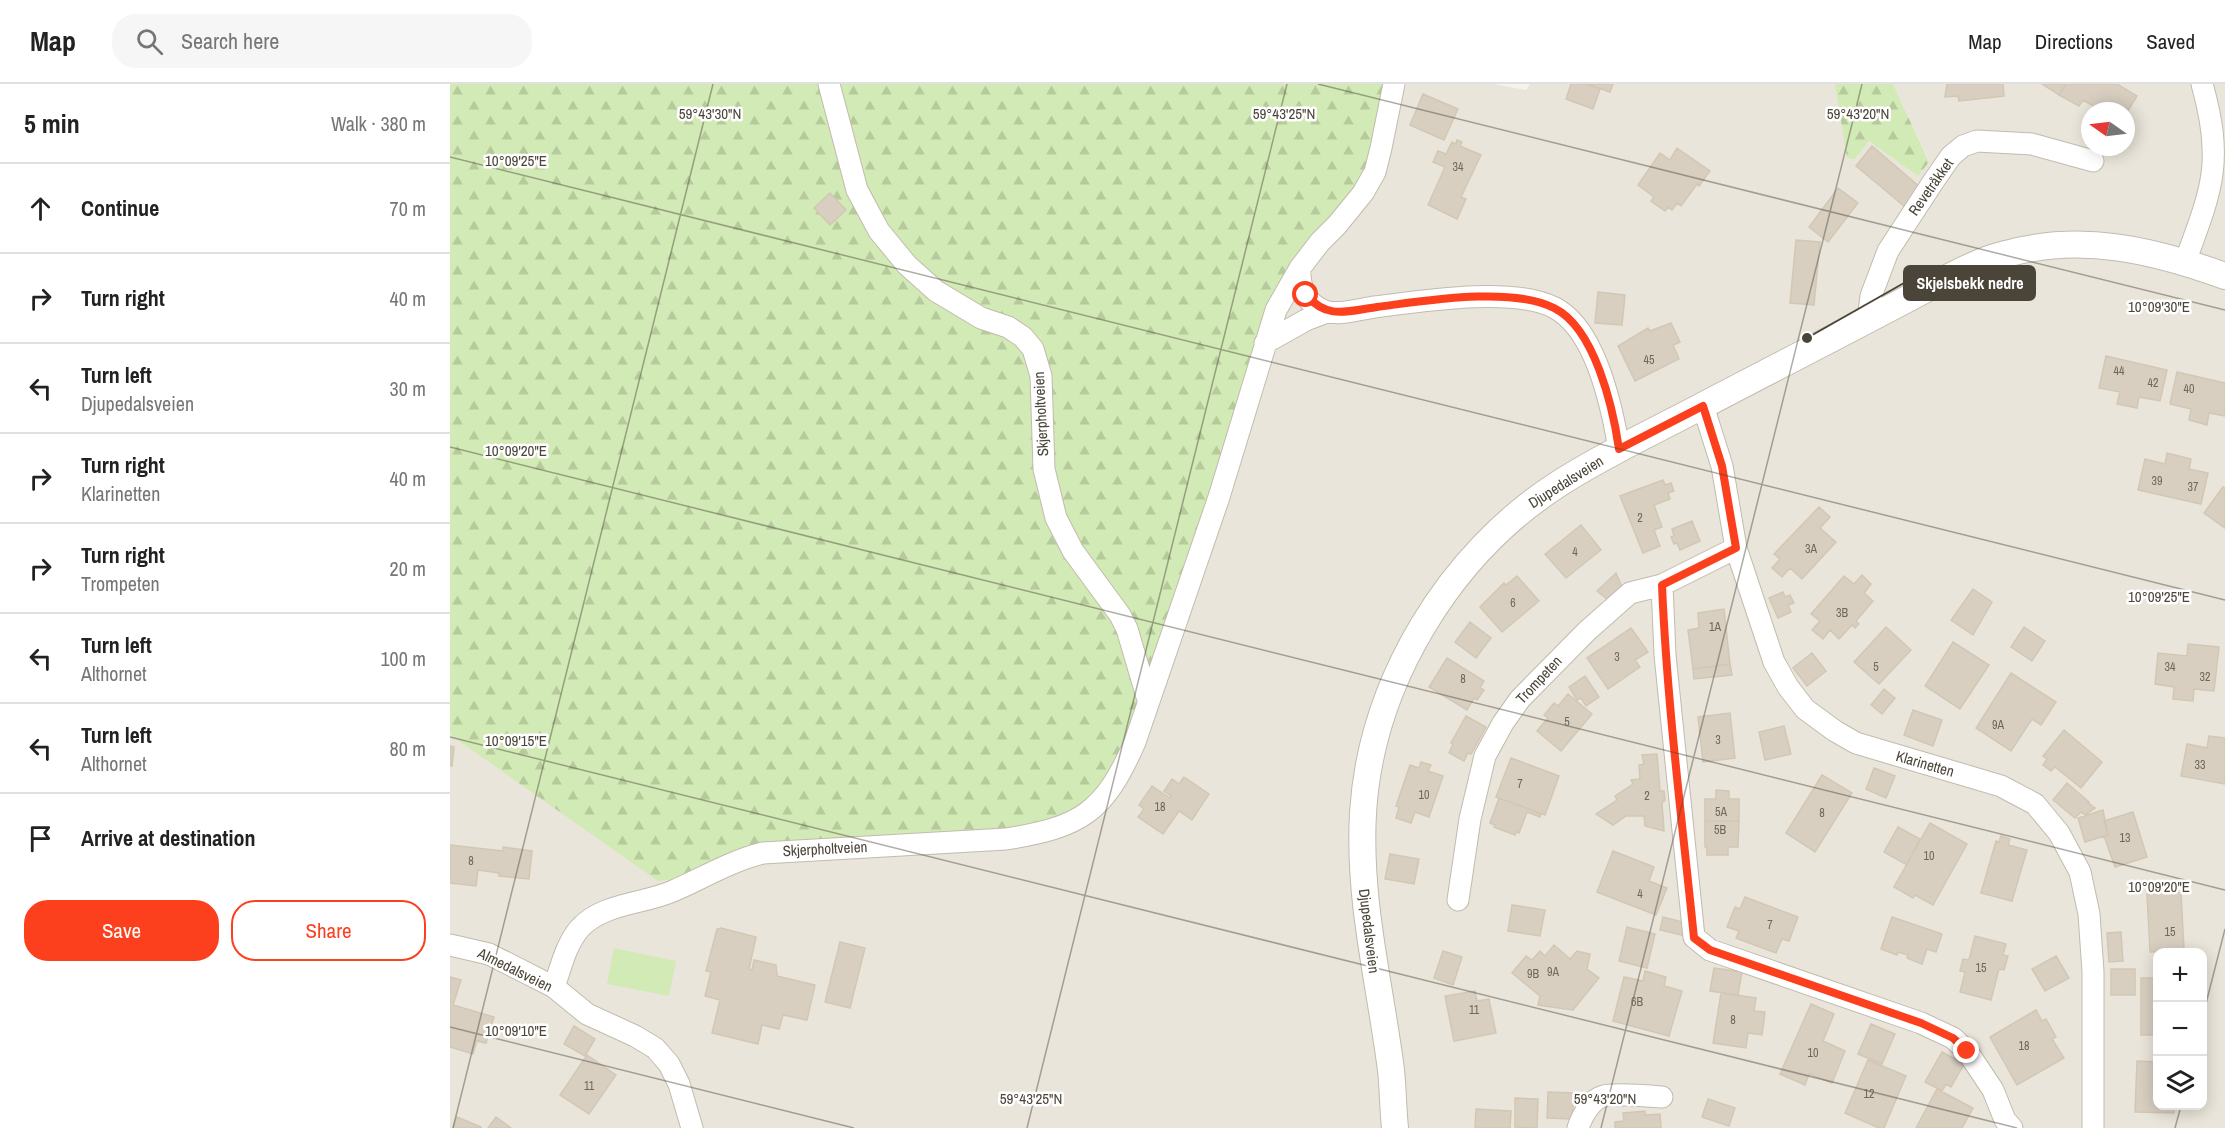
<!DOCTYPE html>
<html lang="en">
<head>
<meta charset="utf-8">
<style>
	body { margin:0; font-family:"Archivo Narrow",sans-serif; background:#f6f6f6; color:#222 }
	.controls { position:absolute; right:18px; bottom:18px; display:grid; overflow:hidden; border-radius:12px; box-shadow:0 3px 15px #0003 }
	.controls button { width:54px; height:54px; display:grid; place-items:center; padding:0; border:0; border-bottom:2px solid #e0e0e0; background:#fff; color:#222; font:30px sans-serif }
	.compass { position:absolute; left:1631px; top:18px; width:54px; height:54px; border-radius:50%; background:#fff; box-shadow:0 3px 15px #0003; rotate:284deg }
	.stop { position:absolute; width:18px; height:18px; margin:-14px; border:4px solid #fc3f1d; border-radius:50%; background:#fff }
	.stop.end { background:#fc3f1d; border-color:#fff; box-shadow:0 2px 6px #0008 }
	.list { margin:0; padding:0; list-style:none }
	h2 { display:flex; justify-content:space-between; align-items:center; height:78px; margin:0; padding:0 24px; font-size:26px }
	h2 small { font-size:20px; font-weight:400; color:#767676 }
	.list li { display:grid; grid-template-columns:39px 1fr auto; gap:18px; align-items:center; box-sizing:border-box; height:90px; padding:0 24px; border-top:2px solid #e0e0e0 }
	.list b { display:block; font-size:22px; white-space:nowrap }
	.list p { margin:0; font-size:20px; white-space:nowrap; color:#767676 }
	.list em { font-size:20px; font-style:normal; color:#767676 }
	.actions { display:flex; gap:12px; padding:18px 24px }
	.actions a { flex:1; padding:14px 0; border:2px solid #fc3f1d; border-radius:24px; text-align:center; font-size:21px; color:#fc3f1d }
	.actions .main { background:#fc3f1d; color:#fff }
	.icon { flex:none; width:33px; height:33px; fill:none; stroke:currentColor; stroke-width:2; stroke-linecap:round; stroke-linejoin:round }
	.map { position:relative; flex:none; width:1775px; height:1044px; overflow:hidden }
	header { display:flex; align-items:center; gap:36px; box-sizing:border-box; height:84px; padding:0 30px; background:#fff; border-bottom:2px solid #e0e0e0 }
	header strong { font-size:28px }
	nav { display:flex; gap:33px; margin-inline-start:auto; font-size:21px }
	.search { width:420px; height:54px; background:#f6f6f6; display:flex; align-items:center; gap:15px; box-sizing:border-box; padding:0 21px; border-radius:24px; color:#767676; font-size:22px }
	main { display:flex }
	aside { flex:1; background:#fff }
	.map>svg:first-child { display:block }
	.residential { fill:#eae5da; fill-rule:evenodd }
	.forest { fill:url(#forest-firs) }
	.pitch { fill:#d2eab5 }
	.building { fill:#d8cfc1; stroke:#d3c7b4; stroke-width:1.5 }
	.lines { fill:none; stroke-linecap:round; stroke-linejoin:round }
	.minor-casing { stroke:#c2bbae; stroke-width:23 }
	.tertiary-casing { stroke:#c2bbae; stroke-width:28 }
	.minor { stroke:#fff; stroke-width:21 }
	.tertiary { stroke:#fff; stroke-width:26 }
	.route { stroke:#fc3f1d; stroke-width:8 }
	.ticks { fill:none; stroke:#4b4439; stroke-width:1.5; stroke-opacity:0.45 }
	.labels { text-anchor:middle; stroke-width:5; stroke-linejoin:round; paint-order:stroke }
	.number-label { font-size:12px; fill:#6e675b }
	.street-label { font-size:15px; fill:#4b4439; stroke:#fff }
	.ticks-label { font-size:15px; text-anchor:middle; fill:#4b4439; stroke:#fff; stroke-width:5; stroke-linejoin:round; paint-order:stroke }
	.leader { fill:none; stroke:#4b4439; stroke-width:2 }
	.callout-dot { fill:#4b4439; stroke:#fff; stroke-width:2 }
	.callout { fill:#4b4439; stroke:#4b4439; stroke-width:2 }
	.callout-label { font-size:16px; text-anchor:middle; font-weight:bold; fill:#fff }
</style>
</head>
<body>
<header>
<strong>Map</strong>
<div class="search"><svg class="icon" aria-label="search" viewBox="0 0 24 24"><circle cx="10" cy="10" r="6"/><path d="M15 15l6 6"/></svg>Search here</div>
<nav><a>Map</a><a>Directions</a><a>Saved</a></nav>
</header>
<main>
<aside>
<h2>5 min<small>Walk · 380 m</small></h2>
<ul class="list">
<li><svg class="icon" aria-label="ahead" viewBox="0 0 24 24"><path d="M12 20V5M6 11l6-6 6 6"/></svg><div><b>Continue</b></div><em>70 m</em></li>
<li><svg class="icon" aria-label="right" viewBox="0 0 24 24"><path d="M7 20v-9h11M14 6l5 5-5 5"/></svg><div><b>Turn right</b></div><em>40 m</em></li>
<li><svg class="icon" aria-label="left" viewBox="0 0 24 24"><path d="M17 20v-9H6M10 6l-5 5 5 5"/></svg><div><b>Turn left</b><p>Djupedalsveien</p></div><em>30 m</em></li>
<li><svg class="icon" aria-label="right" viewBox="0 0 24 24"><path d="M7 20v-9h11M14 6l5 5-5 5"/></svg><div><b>Turn right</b><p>Klarinetten</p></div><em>40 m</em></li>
<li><svg class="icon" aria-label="right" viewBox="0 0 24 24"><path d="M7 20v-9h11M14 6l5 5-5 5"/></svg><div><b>Turn right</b><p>Trompeten</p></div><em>20 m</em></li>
<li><svg class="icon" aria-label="left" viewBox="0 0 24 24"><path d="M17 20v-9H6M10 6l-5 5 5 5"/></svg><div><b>Turn left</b><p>Althornet</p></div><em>100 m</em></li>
<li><svg class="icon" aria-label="left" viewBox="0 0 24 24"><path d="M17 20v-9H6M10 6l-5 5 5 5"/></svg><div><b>Turn left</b><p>Althornet</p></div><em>80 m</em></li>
<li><svg class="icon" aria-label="arrive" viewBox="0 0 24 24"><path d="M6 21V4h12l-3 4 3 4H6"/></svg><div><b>Arrive at destination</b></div></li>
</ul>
<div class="actions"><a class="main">Save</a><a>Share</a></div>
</aside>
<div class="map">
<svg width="1775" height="1044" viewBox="0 0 1775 1044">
	<defs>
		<pattern id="forest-firs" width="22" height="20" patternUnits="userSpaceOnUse" patternTransform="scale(1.5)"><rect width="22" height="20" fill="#d2eab5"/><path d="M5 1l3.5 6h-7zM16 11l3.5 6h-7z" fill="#b6ca9c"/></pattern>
	</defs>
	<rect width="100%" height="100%" fill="#f6f3ec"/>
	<!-- residential -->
	<path class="residential" d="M945 0H1043L1076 6 1080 0H1385L1405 75 1419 57 1479 77 1443 0H1775V1044H0V648L2 652 789 321ZM1640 27H1676V63H1640ZM1708 868H1752V1022H1708Z"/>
	<!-- forest -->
	<path class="forest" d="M0 0H945L930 73 850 189 672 687 595 751 409 761 247 792 208 797 2 652 0 648Z
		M1385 0H1443L1479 78 1468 92 1419 57 1405 75 1397 74Z"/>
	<!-- pitch -->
	<path class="pitch" d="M164 864 226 877 219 912 157 900Z"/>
	<!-- building -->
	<path class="building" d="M1121 0H1137L1150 5 1143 25 1116 15Z
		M1137 0H1163L1160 8Z
		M1497 0H1553L1554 12 1509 17 1508 12 1495 13Z
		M1592 0H1616L1609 11Z
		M1616 0H1667L1687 12 1676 30V27H1652L1633 16 1629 22 1609 11Z
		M973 10 1008 25 994 56 960 41Z
		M1007 56 1012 58 1010 62 1031 71 1011 113 1016 115 1007 135 978 121 995 83 983 78 988 67 996 70 1002 58 1006 60Z
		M1422 62 1470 103 1454 122 1406 82Z
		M1227 64 1260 87 1249 102 1247 100 1231 122 1227 119 1222 126 1218 123 1215 127 1201 117 1204 113 1188 101 1210 69 1220 76Z
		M1388 104 1408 119 1378 158 1359 143Z
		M380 109 396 126 380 141 364 124Z
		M1346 156 1370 158 1364 221 1340 219Z
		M1148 208 1175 211 1172 241 1145 239Z
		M1221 239 1230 258 1223 261 1229 275 1185 297 1168 262 1198 244 1200 247Z
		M1656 272 1717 286 1710 317 1689 313 1687 324 1667 320 1670 308 1649 304Z
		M1727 288 1775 299V332L1759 329 1757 341 1739 336 1741 325 1720 320Z
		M1717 369 1741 375 1739 385 1758 389 1751 420 1688 406 1695 375 1715 380Z
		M1213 396 1215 401 1221 399 1224 407 1218 409 1220 415 1204 421 1212 443 1204 446 1210 462 1193 469 1170 412Z
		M1773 403 1775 404V444L1754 429Z
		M1369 423 1380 433 1370 444 1386 458 1352 495 1340 484 1332 493 1322 484 1330 475 1324 470Z
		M1242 437 1250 457 1230 466 1227 459 1224 460 1221 453 1224 452 1222 445Z
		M1131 441 1151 466 1116 494 1095 470Z
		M1166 489 1172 503 1157 515 1147 507Z
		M1412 491 1421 500 1414 509 1423 517 1406 537 1409 540 1405 544 1402 541 1389 555 1380 546 1373 555 1362 546 1370 537 1361 530 1394 492 1404 500Z
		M1067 492 1089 517 1052 548 1030 523 1054 499 1056 501Z
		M1523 505 1542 518 1523 551 1501 536Z
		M1333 508 1335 513 1340 511 1344 519 1338 521 1341 528 1328 534 1319 514Z
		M1274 525 1280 580 1243 585 1238 546 1249 544 1248 529Z
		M1020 538 1041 554 1026 574 1005 558Z
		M1436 543 1461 566 1429 600 1404 578Z
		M1574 543 1595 557 1582 577 1561 563Z
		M1181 544 1198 568 1185 576 1190 583 1158 605 1137 574Z
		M1503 558 1539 581 1510 625 1475 602Z
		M1738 560 1769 563 1764 607 1744 605 1743 617 1723 615 1724 603 1705 600 1708 569 1737 572Z
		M1362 569 1376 587 1357 602 1343 584Z
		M997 574 1034 597 1030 604 1034 606 1027 616 1024 614 1017 626 979 603Z
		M1280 580 1282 591 1244 595 1243 585Z
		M1561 589 1606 618 1591 641 1582 635 1561 667 1526 644Z
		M1135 592 1149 613 1136 622 1131 614 1127 616 1119 603Z
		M1434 605 1445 614 1432 630 1421 621Z
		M1118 610 1142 630 1111 667 1087 647 1098 634 1094 631 1104 619 1108 622Z
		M1463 626 1492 636 1483 662 1454 651Z
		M1280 629 1285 674 1253 678 1248 633Z
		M1016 632 1036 643 1021 670 1018 669 1014 677 999 669 1003 660 1001 659Z
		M1334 642 1341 670 1315 676 1309 648Z
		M1614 646 1652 678 1631 704 1605 683 1601 687 1593 681 1597 675 1593 672Z
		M1759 652 1775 654V700L1731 692 1737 660 1757 664Z
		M0 662 4 663 2 682H0Z
		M1207 670 1210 707H1214L1215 716 1212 719 1214 747 1195 742 1194 732H1176L1163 741 1146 730 1167 716 1165 712 1183 700 1181 696 1190 695 1189 681 1194 680 1192 671Z
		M1061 674 1109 692 1095 731 1046 713Z
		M971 678 981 681 978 687 993 692 979 733 965 728 961 739 946 734 949 723 946 722 960 681 969 684Z
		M1424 684 1445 692 1436 714 1416 705Z
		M1372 691 1402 709 1365 768 1336 749Z
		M734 693 759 710 742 736 729 727 713 750 688 733 694 725 689 721 702 702 720 714 721 712 714 707 722 695 729 700Z
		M1617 699 1639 718 1638 719 1645 724 1635 731 1631 728 1625 734 1603 716Z
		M1266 706 1279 707V715H1289V737H1255V715H1266Z
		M1049 714 1091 730 1090 733 1077 728 1069 749 1066 748 1065 751 1044 743 1045 741 1040 739Z
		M1653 726 1658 751 1635 758 1628 734Z
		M1683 728 1697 773 1665 783 1654 752 1658 751 1654 737Z
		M1255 737H1289L1288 763H1278V771H1257V763H1255Z
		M1480 739 1517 760 1483 821 1465 811 1463 814 1444 803Z
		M1448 743 1470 755 1457 781 1434 768Z
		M1551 752 1560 755 1558 761 1577 766 1562 817 1531 809 1546 757 1549 758Z
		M0 761 53 767V763L82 767 79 795 49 792V789L28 786 26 802 0 799Z
		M1163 767 1204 783 1199 797 1217 804 1206 831 1147 808Z
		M940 770 969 775 964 800 935 795Z
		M1731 808 1734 866 1700 868 1697 810Z
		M1295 813 1348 833 1339 857 1332 855 1326 869 1286 854 1289 847 1277 843 1285 823 1290 825Z
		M1062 821 1095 826 1090 852 1058 847Z
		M1213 833 1236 839 1232 851 1210 846Z
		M1442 833 1492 850 1486 868 1477 865 1472 880 1457 874 1458 871 1448 868 1447 871 1431 865Z
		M1177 843 1205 850 1197 884 1169 877Z
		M271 844 306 853 299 885 302 886 304 876 326 881 327 892 365 901 357 936 333 931 329 945 312 941 308 960 262 949 270 916 255 912 261 888 256 887 267 845Z
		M1671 848 1673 877 1659 878 1657 849Z
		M1525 852 1556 860 1553 871 1558 872 1554 886 1549 885 1541 916 1510 908 1515 888 1510 887 1513 875 1519 876Z
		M390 858 415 864 400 924 375 918Z
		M1104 861 1120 875 1127 867 1140 870 1137 885 1149 894 1123 926 1088 921 1090 912 1062 889 1076 872 1082 876 1090 867 1095 872Z
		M993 867 1012 873 1003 901 984 894Z
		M1606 872 1619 894 1595 907 1582 885Z
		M1264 884 1292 888 1288 911 1260 907Z
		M1661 885H1685V911H1661Z
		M1195 887 1216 893 1214 902 1232 907 1219 952 1163 937 1174 893 1193 897Z
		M0 893 11 896 3 921 44 933 36 959 27 957 23 970 0 963Z
		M1691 894H1708V951H1691Z
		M1025 907 1027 917 1039 915 1046 949 1004 957 995 912Z
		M1271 909 1306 914 1304 927 1315 928 1312 951 1298 949 1296 964 1263 959Z
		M1361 920 1384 930 1373 957 1395 967 1382 999 1359 990 1355 1001 1330 990Z
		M1586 926 1592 937 1596 935 1606 953 1602 955 1614 974 1567 1001 1540 953Z
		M1421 940 1445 950 1432 980 1408 970Z
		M124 942 145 955 135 972 114 960Z
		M1492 968 1514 980 1501 1003 1496 1000 1492 1007 1475 998Z
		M137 971 166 991 139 1030 110 1011Z
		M1418 976 1456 992 1434 1044H1429L1395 1029Z
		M1687 977 1708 978V1022H1724V1029L1685 1028Z
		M1487 1005 1523 1024 1512 1044H1466Z
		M1098 1008 1124 1009 1122 1035 1097 1034Z
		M1065 1014 1088 1015 1087 1044 1065 1043Z
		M1258 1015 1285 1024 1279 1042 1252 1033Z
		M1026 1025 1061 1027 1060 1044H1025Z
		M1195 1027V1031L1210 1030 1211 1044H1165V1038L1174 1037 1173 1029Z
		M7 1033 31 1043V1044H3Z
		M46 1033 61 1044H38Z"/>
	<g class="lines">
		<!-- minor casing -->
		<g class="minor-casing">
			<path id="minor" d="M379 0 407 106 429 147 457 181 486 207 531 234 558 243 573 253 583 265 591 292 594 385 606 434 623 467 670 531 677 545 698 616
				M1735 178C1762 105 1774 78 1752 0
				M850 184C849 203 856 220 875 227 889 232 910 225 925 223 971 217 1064 202 1105 224 1146 246 1162 323 1169 365
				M1418 236 1421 212 1438 167 1483 98 1501 72 1513 62 1527 57 1582 60 1643 77
				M815 259 856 236 877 228
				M1253 322 1272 382 1286 464 1324 578 1338 603 1355 625 1385 647 1406 659 1551 702 1585 720 1609 749 1630 788 1639 830 1643 888V1044
				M1212 501 1215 571 1244 853 1260 866 1471 939 1503 954 1517 967 1543 1006 1555 1036 1562 1044
				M1008 816 1020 735 1035 672 1053 639 1070 615 1137 547 1180 509 1212 501 1286 464
				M0 861 39 870 104 903 137 930 185 952 205 964 219 980 229 1000 242 1044
				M104 903C111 883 116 860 130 844 153 819 194 820 223 807 253 794 281 777 313 769L556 755C631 743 654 729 685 658L769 413 826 226 850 184 870 158 887 141 913 109 925 88 931 64 944 0
				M1128 1044C1132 1032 1141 1015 1154 1012 1165 1009 1199 1012 1212 1013"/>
		</g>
		<!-- tertiary casing -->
		<g class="tertiary-casing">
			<path id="tertiary" d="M945 1044C943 1025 943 1005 941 986 930 900 908 817 913 729 921 598 1000 469 1110 399 1155 370 1205 347 1252 322 1332 280 1413 239 1493 196 1513 186 1534 175 1556 170 1631 149 1703 166 1775 192"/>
		</g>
		<!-- minor -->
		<use href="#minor" class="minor"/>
		<!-- tertiary -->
		<use href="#tertiary" class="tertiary"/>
	</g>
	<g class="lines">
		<!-- route -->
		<path class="route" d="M856 211C878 236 897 227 927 223 974 217 1061 202 1104 224 1145 244 1163 324 1169 365L1253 322 1272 382 1286 464 1212 501C1217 619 1232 736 1244 854L1260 866 1471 939 1503 954 1517 967"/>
	</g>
	<!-- ticks -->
	<path class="ticks" d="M868 0 1775 226M0 73 1775 516M0 363 1775 806M0 653 1567 1044M1752 935 1775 845M0 943 404 1044M3 1044 263 0M577 1044 837 0M1151 1044 1412 0M1725 1044 1731 1022"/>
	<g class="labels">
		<!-- number labels -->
		<g class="number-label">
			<text x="1008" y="87">34</text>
			<text x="1199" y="280">45</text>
			<text x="1669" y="291">44</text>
			<text x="1703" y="303">42</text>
			<text x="1739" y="309">40</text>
			<text x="1707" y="401">39</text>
			<text x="1743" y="407">37</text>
			<text x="1190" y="438">2</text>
			<text x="1361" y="469">3A</text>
			<text x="1125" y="472">4</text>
			<text x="1063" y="523">6</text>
			<text x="1392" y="533">3B</text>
			<text x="1265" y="547">1A</text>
			<text x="1167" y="577">3</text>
			<text x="1426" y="587">5</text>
			<text x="1720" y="587">34</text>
			<text x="1755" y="597">32</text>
			<text x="1013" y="599">8</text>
			<text x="1117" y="642">5</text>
			<text x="1548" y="645">9A</text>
			<text x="1268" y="660">3</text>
			<text x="1750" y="685">33</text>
			<text x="1070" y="704">7</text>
			<text x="974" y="715">10</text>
			<text x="1197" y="716">2</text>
			<text x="710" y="727">18</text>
			<text x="1271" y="732">5A</text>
			<text x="1372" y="733">8</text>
			<text x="1270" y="750">5B</text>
			<text x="1675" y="758">13</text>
			<text x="1479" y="776">10</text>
			<text x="21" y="781">8</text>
			<text x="1190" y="814">4</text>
			<text x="1320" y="845">7</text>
			<text x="1720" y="852">15</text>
			<text x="1531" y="888">15</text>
			<text x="1103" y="892">9A</text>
			<text x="1083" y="894">9B</text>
			<text x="1187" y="922">6B</text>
			<text x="1024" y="930">11</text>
			<text x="1283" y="940">8</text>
			<text x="1574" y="966">18</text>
			<text x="1363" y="973">10</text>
			<text x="139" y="1006">11</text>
			<text x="1419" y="1014">12</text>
		</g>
		<!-- street labels -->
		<g class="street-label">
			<text transform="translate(1481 103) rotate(-55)" y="5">Revetråkket</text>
			<text transform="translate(591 330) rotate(-93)" y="5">Skjerpholtveien</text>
			<text transform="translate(1116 398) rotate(-32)" y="5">Djupedalsveien</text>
			<text transform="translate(1089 596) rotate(-47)" y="5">Trompeten</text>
			<text transform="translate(1475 680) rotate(16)" y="5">Klarinetten</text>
			<text transform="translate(375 765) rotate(-3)" y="5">Skjerpholtveien</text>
			<text transform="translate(919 847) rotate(83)" y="5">Djupedalsveien</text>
			<text transform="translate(65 886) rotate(26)" y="5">Almedalsveien</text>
		</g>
	</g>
	<g class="ticks-label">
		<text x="260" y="35">59°43'30"N</text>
		<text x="834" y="35">59°43'25"N</text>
		<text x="1408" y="35">59°43'20"N</text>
		<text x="66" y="82">10°09'25"E</text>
		<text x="1709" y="228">10°09'30"E</text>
		<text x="66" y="372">10°09'20"E</text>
		<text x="1709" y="518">10°09'25"E</text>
		<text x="66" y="662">10°09'15"E</text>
		<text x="1709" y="808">10°09'20"E</text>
		<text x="66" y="952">10°09'10"E</text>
		<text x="581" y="1020">59°43'25"N</text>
		<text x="1155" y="1020">59°43'20"N</text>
	</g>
	<!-- callouts -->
	<path class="leader" d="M1357 254L1454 199"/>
	<circle class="callout-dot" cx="1357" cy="254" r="6"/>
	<rect class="callout" x="1454" y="182" width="131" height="34" rx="6"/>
	<g class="callout-label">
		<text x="1520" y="205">Skjelsbekk nedre</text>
	</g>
</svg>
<div class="controls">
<button>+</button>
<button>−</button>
<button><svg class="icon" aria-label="layers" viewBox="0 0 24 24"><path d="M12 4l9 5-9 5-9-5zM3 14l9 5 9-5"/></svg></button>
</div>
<svg class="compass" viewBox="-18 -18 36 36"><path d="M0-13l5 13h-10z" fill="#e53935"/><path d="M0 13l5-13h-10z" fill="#767676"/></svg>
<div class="stop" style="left:856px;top:211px"></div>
<div class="stop end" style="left:1517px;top:967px"></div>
</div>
</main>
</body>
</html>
